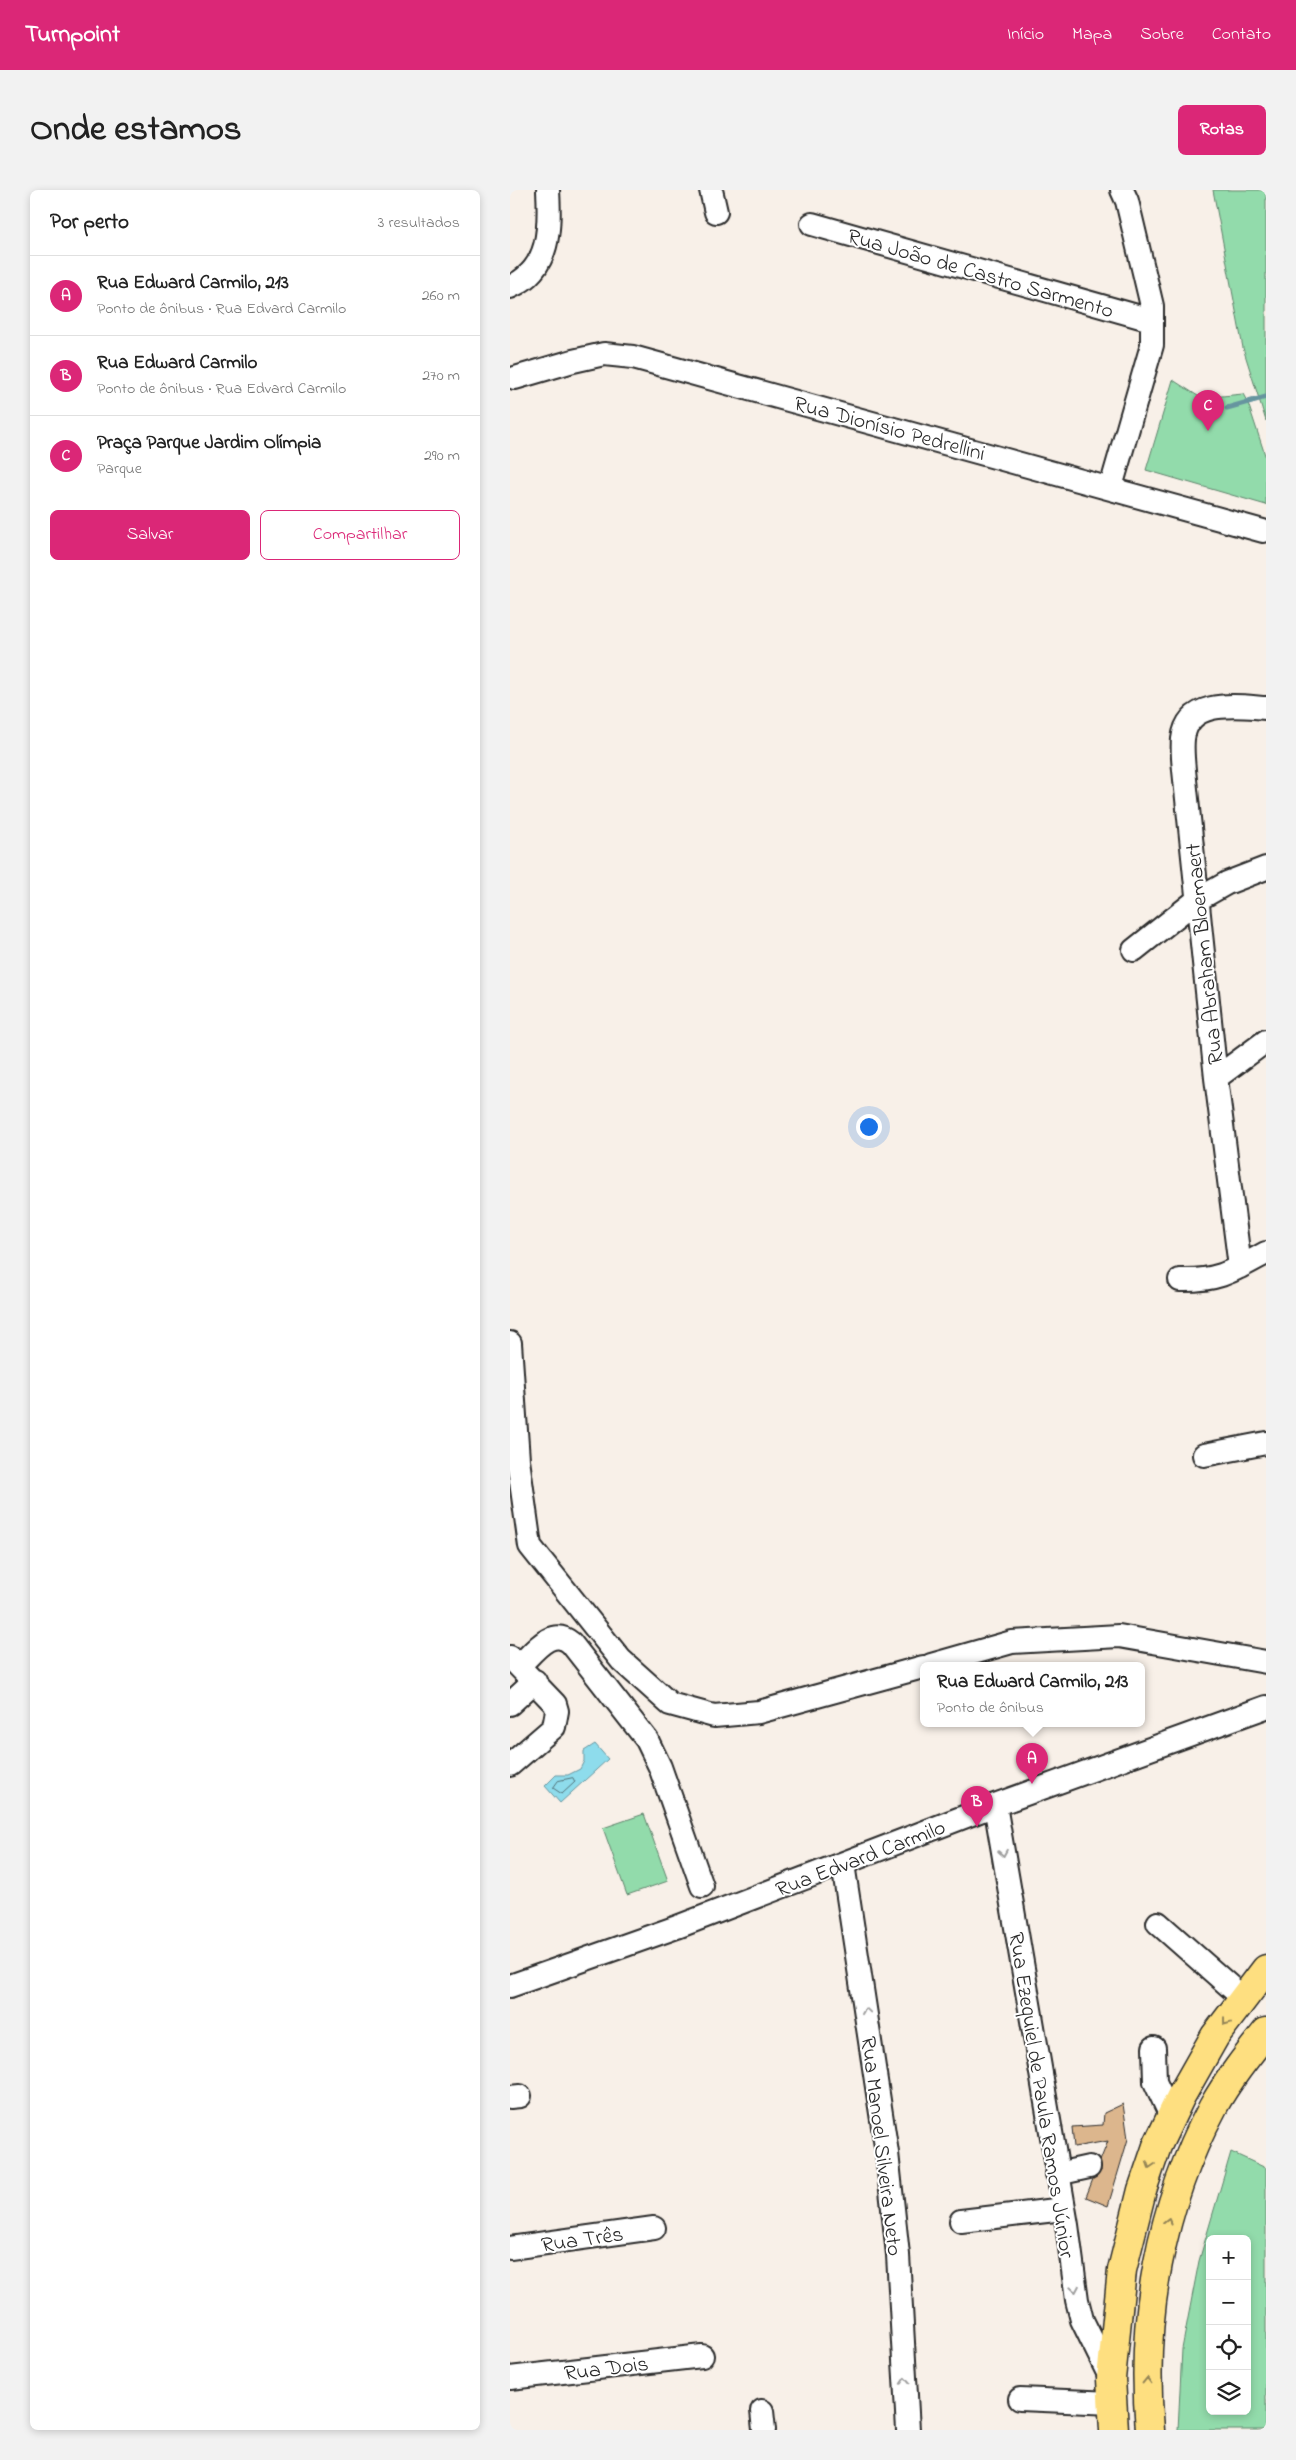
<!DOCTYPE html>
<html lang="pt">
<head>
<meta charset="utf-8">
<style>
	body { margin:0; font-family:"Indie Flower",sans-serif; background:#f2f2f2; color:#222 }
	.controls { position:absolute; right:15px; bottom:15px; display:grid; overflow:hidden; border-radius:8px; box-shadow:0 2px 8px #0003 }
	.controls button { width:45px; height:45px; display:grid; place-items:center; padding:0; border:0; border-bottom:1px solid #e0e0e0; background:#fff; color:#222; font:25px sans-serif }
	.you { position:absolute; left:358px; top:936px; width:18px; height:18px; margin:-12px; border:4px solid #fff; border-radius:50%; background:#1a73e8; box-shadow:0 0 0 8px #1a73e833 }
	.badge { display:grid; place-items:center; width:32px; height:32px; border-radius:50%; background:#db2777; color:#fff; font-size:16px; font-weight:700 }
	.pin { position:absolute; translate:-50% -41px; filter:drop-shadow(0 1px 2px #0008) }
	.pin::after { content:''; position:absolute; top:26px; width:18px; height:15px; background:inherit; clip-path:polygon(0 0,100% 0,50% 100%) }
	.popup { position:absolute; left:410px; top:1472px; width:225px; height:65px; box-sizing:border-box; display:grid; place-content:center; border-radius:8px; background:#fff; filter:drop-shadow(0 1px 4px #0005); font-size:16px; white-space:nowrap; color:#767676 }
	.popup b { font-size:19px; color:#222 }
	.popup::after { content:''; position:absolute; left:50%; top:100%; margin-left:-10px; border:10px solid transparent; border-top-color:#fff }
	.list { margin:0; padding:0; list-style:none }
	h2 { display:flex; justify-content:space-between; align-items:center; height:65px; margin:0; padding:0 20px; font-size:21px }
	h2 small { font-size:16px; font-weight:400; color:#767676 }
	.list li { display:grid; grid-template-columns:32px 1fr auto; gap:15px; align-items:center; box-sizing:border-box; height:80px; padding:0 20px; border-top:1px solid #e0e0e0 }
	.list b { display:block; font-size:19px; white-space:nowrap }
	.list p { margin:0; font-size:16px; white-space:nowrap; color:#767676 }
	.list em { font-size:16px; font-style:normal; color:#767676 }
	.actions { display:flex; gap:10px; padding:15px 20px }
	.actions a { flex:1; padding:11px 0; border:1px solid #db2777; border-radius:8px; text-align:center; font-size:18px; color:#db2777 }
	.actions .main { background:#db2777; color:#fff }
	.icon { flex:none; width:28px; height:28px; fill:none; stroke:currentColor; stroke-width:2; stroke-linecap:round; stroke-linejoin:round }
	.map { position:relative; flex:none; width:756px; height:2240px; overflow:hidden; border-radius:8px }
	header { display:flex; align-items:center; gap:30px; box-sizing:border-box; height:70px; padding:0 25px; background:#db2777; color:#fff }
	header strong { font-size:24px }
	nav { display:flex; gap:28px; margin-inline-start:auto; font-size:18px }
	.intro { display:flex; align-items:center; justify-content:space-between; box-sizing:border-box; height:120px; padding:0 30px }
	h1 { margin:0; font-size:35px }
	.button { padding:12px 22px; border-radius:8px; background:#db2777; color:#fff; font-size:18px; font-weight:700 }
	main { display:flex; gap:30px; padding:0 30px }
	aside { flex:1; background:#fff; border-radius:8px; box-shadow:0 2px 8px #0003 }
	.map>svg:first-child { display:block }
	.green { fill:#92dbab; stroke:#5e836b; fill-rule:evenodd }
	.water { fill:#8edcec; stroke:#66959f }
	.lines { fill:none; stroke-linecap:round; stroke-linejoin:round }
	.shore { stroke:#537278; stroke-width:1 }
	.stream { stroke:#66959f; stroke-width:5 }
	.building { fill:#dcb68d; stroke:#2b2b2b }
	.minor-casing { stroke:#2b2b2b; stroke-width:26 }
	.major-casing { stroke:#2b2b2b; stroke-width:31 }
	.minor { stroke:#fff; stroke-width:22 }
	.major { stroke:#fedf80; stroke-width:28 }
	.oneway { stroke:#a0a0a0 }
	.oneway2 { stroke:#948556 }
	.labels { text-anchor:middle; stroke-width:4; stroke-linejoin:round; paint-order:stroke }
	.street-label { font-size:22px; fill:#2b2b2b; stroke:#fff }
</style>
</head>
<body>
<header>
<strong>Turnpoint</strong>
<nav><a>Início</a><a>Mapa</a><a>Sobre</a><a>Contato</a></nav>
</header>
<div class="intro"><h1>Onde estamos</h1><a class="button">Rotas</a></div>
<main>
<aside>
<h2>Por perto<small>3 resultados</small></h2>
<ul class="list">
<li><span class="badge">A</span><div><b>Rua Edward Carmilo, 213</b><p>Ponto de ônibus · Rua Edvard Carmilo</p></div><em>260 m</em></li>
<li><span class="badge">B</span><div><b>Rua Edward Carmilo</b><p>Ponto de ônibus · Rua Edvard Carmilo</p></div><em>270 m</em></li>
<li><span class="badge">C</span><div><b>Praça Parque Jardim Olímpia</b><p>Parque</p></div><em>290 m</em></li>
</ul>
<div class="actions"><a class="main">Salvar</a><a>Compartilhar</a></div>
</aside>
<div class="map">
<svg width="756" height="2240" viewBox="0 0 756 2240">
	<rect width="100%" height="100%" fill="#f8f0e8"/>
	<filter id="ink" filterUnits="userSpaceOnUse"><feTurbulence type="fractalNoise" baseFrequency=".02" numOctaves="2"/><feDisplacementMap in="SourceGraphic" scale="10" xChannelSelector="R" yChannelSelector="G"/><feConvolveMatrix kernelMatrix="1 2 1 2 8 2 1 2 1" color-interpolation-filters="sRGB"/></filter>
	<g filter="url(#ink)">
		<!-- green -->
		<path class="green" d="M703 0H756V231L733 158Z
			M663 190 691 208 733 204 738 213 756 268V315L636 280Z
			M134 1624 158 1691 117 1705 93 1638Z
			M721 1962 756 1978V2240H668L672 2159 689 2071ZM700 2049H737V2221H700Z"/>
		<!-- water -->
		<path class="water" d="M85 1554 98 1569 50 1613 35 1596 46 1585H58L70 1579 74 1571V1561Z"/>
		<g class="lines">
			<!-- shore -->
			<path class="shore" d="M63 1588 65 1592 52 1604 43 1598 48 1591Z"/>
			<!-- stream -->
			<path class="stream" d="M717 218 756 207"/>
		</g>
		<!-- building -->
		<path class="building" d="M613 1914 618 1949 598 2016 576 2007 583 1989 591 1981 590 1971 598 1951 564 1957 562 1937 593 1935 594 1923Z"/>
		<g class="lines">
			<!-- minor casing -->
			<g class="minor-casing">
				<path id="minor" d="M201 0 206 22
					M302 34 641 130
					M0 97C41 79 40 37 38 0
					M5 188 63 171 94 164 123 167 753 341
					M601 297 642 155V116L617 11 612 0
					M624 760 687 710 717 693 756 678
					M706 888 756 851
					M730 1077 706 888 674 580C673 570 672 559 673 549 678 508 726 516 756 518
					M670 1090C709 1091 723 1081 756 1063
					M0 1153 8 1270 20 1356 111 1470 160 1514 204 1526 249 1522 413 1477
					M694 1265 756 1253
					M0 1467 45 1514 47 1521 44 1537 0 1575
					M421 1475 502 1452 609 1446 756 1472
					M9 1476C24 1462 41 1436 61 1453L137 1550 150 1577 192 1696
					M0 1514 25 1491
					M485 1615 557 2035 567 2110 572 2130 601 2189
					M333 1674 377 1963 388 2065 398 2240
					M648 1733 733 1808
					M0 1796 167 1737 485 1615 756 1517
					M644 1858 645 1892 661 1926
					M0 1907 10 1906
					M547 1984 579 1977
					M451 2031 554 2019
					M0 2058 144 2038
					M0 2188 192 2166
					M510 2209 602 2213
					M252 2221 254 2240"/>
			</g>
			<!-- major casing -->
			<g class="major-casing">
				<path id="major" d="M604 2240 601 2189 612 2080 632 2000 647 1956 671 1906 705 1846 756 1779
					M640 2240C630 2129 650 2015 703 1917 718 1890 737 1866 756 1842"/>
			</g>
			<!-- minor -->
			<use href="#minor" class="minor"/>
			<!-- major -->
			<use href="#major" class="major"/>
		</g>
		<!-- one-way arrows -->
		<defs><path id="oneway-chevron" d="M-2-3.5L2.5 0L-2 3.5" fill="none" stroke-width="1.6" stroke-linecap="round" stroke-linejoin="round" transform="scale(1.25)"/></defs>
		<g class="oneway">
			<use href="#oneway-chevron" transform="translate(493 1663) rotate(80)"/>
			<use href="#oneway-chevron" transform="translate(356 1821) rotate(-98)"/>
			<use href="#oneway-chevron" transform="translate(565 2099) rotate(80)"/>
			<use href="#oneway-chevron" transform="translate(395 2191) rotate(-93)"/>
		</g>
		<g class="oneway2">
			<use href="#oneway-chevron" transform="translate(716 1832) rotate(127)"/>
			<use href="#oneway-chevron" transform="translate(640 1975) rotate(108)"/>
			<use href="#oneway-chevron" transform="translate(658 2031) rotate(-76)"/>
			<use href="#oneway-chevron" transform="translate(637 2191) rotate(-89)"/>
		</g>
	</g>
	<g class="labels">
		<!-- street labels -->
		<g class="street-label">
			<text transform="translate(471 82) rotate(16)" y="8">Rua João de Castro Sarmento</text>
			<text transform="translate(380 237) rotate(15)" y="8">Rua Dionísio Pedrellini</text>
			<text transform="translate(693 764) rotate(-96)" y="8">Rua Abraham Bloemaert</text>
			<text transform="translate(350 1667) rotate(-21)" y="8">Rua Edvard Carmilo</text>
			<text transform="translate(533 1905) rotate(81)" y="8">Rua Ezequiel de Paula Ramos Júnior</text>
			<text transform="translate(373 1956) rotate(83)" y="8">Rua Manoel Silveira Neto</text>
			<text transform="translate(72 2048) rotate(-8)" y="8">Rua Três</text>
			<text transform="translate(96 2177) rotate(-7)" y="8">Rua Dois</text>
		</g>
	</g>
</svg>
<div class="controls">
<button>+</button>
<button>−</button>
<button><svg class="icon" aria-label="locate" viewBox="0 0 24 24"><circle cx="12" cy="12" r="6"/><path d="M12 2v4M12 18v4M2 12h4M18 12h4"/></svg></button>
<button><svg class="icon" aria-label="layers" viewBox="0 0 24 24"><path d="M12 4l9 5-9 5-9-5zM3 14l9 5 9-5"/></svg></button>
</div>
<div class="you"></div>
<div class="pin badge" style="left:522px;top:1594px">A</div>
<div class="popup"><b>Rua Edward Carmilo, 213</b>Ponto de ônibus</div>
<div class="pin badge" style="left:467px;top:1637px">B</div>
<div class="pin badge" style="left:698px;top:241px">C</div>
</div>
</main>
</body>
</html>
